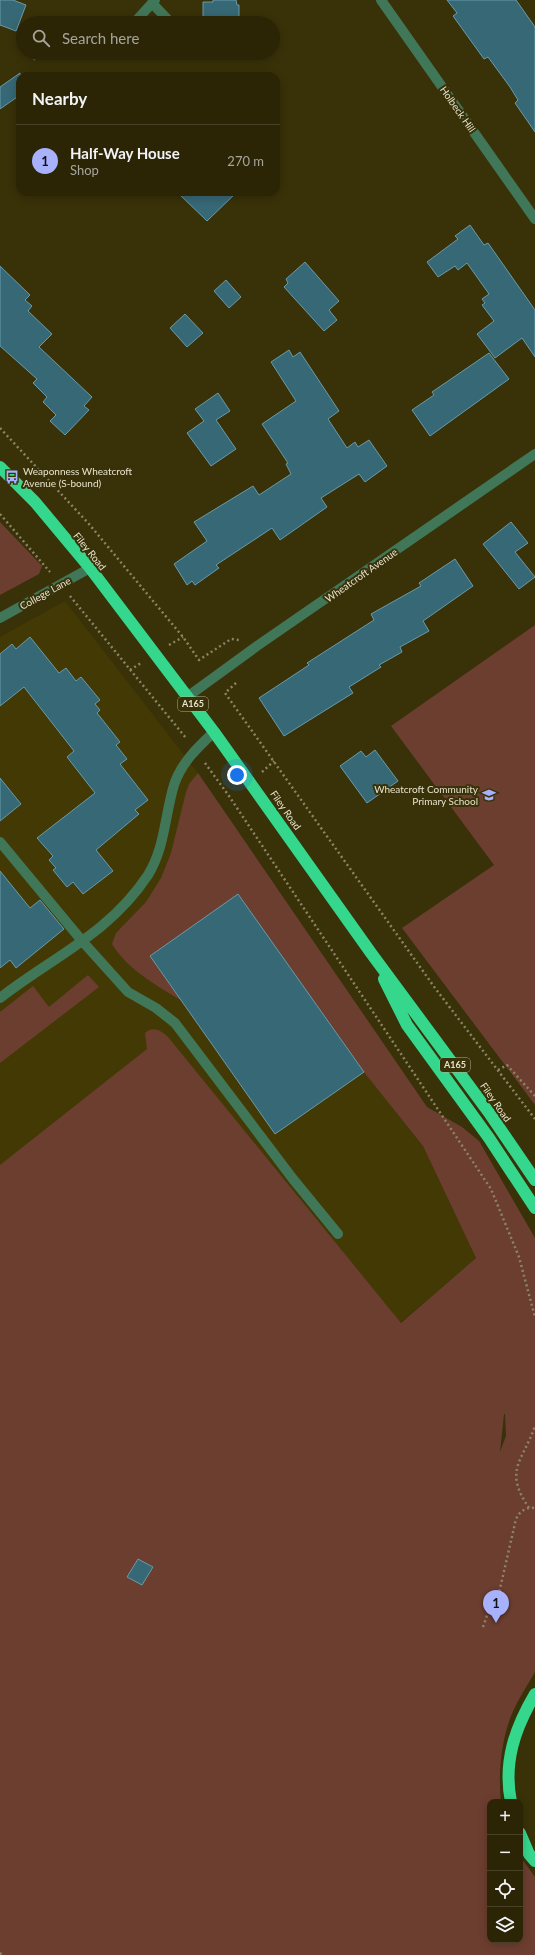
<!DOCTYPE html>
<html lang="en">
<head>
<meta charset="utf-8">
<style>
	body { margin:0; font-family:Lato,sans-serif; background:#373114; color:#f1f3f6 }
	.controls { position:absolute; right:12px; bottom:12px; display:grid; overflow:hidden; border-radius:8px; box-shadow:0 2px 10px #0003 }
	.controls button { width:36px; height:36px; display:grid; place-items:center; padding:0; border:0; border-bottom:1px solid #474228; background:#2b2506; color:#f1f3f6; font:20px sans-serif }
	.you { position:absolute; left:237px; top:775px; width:14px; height:14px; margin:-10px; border:3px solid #fff; border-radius:50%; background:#1a73e8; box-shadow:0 0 0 6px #1a73e833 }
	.badge { display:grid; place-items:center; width:26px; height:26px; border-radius:50%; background:#a7b1fc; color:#111; font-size:13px; font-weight:700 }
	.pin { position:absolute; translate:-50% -33px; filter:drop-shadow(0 1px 2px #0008) }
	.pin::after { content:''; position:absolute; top:21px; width:14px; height:12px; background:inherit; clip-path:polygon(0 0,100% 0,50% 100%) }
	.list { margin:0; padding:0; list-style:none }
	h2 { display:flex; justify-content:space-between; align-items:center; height:52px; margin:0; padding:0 16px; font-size:17px }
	h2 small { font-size:13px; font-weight:400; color:#a6a59b }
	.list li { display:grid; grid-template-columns:26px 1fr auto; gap:12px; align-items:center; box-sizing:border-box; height:72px; padding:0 16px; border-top:1px solid #474228 }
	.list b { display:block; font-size:15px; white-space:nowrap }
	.list p { margin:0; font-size:13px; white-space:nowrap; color:#a6a59b }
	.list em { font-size:13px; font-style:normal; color:#a6a59b }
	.icon { flex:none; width:22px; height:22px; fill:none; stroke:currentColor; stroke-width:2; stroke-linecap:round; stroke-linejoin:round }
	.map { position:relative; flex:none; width:535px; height:1955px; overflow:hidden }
	.search { position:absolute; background:#2b2506; box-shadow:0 2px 10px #0003; left:16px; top:16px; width:264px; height:44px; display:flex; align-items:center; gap:10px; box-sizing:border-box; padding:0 14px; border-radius:22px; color:#a6a59b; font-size:15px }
	.panel { position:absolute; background:#2b2506; box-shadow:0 2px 10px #0003; left:16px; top:72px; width:264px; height:124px; border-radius:12px }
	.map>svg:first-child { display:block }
	.built { fill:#433905 }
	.green { fill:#6c3e30; fill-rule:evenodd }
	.building { fill:#376876; stroke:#699ba9 }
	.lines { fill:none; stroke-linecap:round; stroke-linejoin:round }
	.path { stroke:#8b8565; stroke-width:2.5; stroke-dasharray:2 3; stroke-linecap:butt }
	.lane { stroke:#417759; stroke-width:10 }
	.street { stroke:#417759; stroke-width:10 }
	.highway { stroke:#35d78d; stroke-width:12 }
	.labels { text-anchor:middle; stroke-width:4; stroke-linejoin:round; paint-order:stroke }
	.shield { fill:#393108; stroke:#b3ae92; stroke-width:1 }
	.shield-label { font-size:9px; font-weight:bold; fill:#e7e3cd }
	.street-label { font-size:10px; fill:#e7e3cd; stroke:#393108 }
	.poi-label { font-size:10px; fill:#e7e3cd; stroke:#393108; text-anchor:start }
</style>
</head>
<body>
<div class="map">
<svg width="535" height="1955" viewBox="0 0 535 1955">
	<rect width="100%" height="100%" fill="#393108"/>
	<!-- built -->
	<path class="built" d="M65 601 198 773 427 1107 406 1124 423 1146 476 1258 137 1549 0 1379V637Z"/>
	<!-- green -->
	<path class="green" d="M0 522 42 566 39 574 0 595Z
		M535 625V1105L402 928 494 865 391 726Z
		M198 773 427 1107 462 1127 479 1141 535 1238V1672C527 1686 517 1701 511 1716 501 1742 498 1774 501 1802H490V1940H520V1856L535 1877V1955H0V1165L147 1049 145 1033C153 1026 160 1030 168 1037L401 1323 476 1258 423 1146 364 1072 238 894 150 956 182 1001C156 985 128 970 112 944L116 933 146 902 161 878 171 853 186 792 189 784ZM505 1414 506 1436 500 1452 504 1414Z
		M88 975 99 987 0 1063V1012L33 986 49 1007Z"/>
	<!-- building -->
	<path class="building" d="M0 0H13L26 5 16 31 0 25Z
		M213 0H236L237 5H239V23H203V2H213Z
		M447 0H516L535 27V132L515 103 518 100 510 87 488 57 484 59 453 16 457 13Z
		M29 53H45L34 60Z
		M20 73V95L0 109V87Z
		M177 192H237L207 221Z
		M470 225 484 245 488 243 535 310V357L522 338 495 358 477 334 494 321 482 305 485 303 482 299 489 294 467 263 458 270 455 266 438 277 427 262 458 239 455 236Z
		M305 262 339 301 329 310 337 320 324 331 284 287 288 283 286 279Z
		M0 266 30 295 25 300 32 306 28 311 52 334 39 347 92 397 84 406 89 410 65 435 50 421 56 415 43 402 47 397 33 383 37 379 0 346Z
		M226 280 241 297 229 308 214 291Z
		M185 314 203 333 187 347 170 328Z
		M289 350 293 357 300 352 339 411 328 419 347 448 355 442 358 447 369 440 387 466 365 482 359 474 321 498 327 507 280 540 272 528 216 565 219 568 195 585 192 581 187 585 174 564 207 541 194 522 253 486 259 495 291 474 286 464 288 463 262 424 296 401 271 362Z
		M489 353 509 379 430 436 412 410 434 395 432 392Z
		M218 393 230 411 216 420 236 449 211 466 187 433 204 421 195 409Z
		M511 522 528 543 515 552 535 577 519 589 483 544Z
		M455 559 473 586 423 621 429 631 400 647 402 652 379 665 381 667 349 687 353 693 284 736 259 698 309 665 307 663 374 620 371 614 421 586 419 583Z
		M30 637 59 673 66 668 76 681 81 677 100 700 95 704 100 710 97 713 120 742 116 745 127 759 120 764 148 800 135 810 139 814 96 850 113 871 83 894 73 882 67 887 53 870 56 868 49 860 53 856 37 838 95 793 67 757 74 751 24 687 0 706V654L12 644 16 649Z
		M375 750 398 781 367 803 340 766 361 751 366 757Z
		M0 778 21 804 0 821Z
		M0 871 30 908 40 900 64 929 16 968 10 960 0 968Z
		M238 894 364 1072 275 1134 150 956Z
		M138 1559 153 1567 142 1585 127 1577Z"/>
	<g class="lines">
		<!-- path -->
		<path class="path" d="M0 428 89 524 183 637 199 660 231 639 239 640
			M0 514 50 572
			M70 596 186 738
			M169 645 183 637
			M130 670 141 663
			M236 683 225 693 435 988 535 1119
			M205 763 229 796 491 1189 519 1257 535 1317
			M262 772 274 761
			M498 1070 507 1065 535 1096
			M529 1508C503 1470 523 1461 535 1426
			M483 1627 493 1598 499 1593 516 1519C520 1511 526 1507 535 1508
			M0 1953 2 1955"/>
		<!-- lane -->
		<path class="lane" d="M0 842 83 942 128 992 156 1008 175 1023 293 1179 338 1234
			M0 998C54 956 109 934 148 875 165 848 165 814 174 785 181 763 198 747 214 732"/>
		<!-- street -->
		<path class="street" d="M381 0 535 219
			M152 3 171 23
			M134 23 155 0
			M0 618 90 568
			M187 697 257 646 535 454"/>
		<!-- highway -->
		<path class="highway" d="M0 467 35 502 90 568 214 732 371 953 490 1114 535 1180
			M384 979 407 1025 489 1138 535 1208
			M511 1802C503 1762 515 1728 535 1694
			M520 1833 529 1854 535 1861"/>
	</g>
	<!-- icons -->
	<defs>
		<g id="bus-bare" transform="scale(1.08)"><path d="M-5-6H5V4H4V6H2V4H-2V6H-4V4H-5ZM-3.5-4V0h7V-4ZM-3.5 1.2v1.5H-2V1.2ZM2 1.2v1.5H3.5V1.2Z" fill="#a7b1fc" stroke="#393108" stroke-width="2.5" paint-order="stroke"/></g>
		<g id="school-bare" transform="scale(1.08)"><path d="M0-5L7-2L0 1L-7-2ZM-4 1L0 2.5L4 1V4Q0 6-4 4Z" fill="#a7b1fc" stroke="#393108" stroke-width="2.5" paint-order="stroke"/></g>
	</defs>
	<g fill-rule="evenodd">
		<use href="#bus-bare" x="12" y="477"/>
		<use href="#school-bare" x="489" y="795"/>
	</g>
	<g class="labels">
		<!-- shield labels -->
		<g class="shield">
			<rect x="178" y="697" width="30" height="14" rx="3"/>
			<rect x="440" y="1058" width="30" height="14" rx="3"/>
		</g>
		<g class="shield-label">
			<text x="193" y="707">A165</text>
			<text x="455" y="1068">A165</text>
		</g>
		<!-- street labels -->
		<g class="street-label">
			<text transform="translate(458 109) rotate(55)" y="4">Holbeck Hill</text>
			<text transform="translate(90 551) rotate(51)" y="4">Filey Road</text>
			<text transform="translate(361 575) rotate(-35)" y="4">Wheatcroft Avenue</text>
			<text transform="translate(45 593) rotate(-29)" y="4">College Lane</text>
			<text transform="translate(286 810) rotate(55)" y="4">Filey Road</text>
			<text transform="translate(496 1102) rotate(55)" y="4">Filey Road</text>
		</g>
		<!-- poi labels -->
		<g class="poi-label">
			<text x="23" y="475">Weaponness Wheatcroft<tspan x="23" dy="12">Avenue (S-bound)</tspan></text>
			<text x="478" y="793" text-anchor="end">Wheatcroft Community<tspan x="478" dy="12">Primary School</tspan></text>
		</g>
	</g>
</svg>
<div class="controls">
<button>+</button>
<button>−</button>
<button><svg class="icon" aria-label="locate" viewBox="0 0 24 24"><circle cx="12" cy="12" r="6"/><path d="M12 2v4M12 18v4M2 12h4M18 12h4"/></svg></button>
<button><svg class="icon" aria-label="layers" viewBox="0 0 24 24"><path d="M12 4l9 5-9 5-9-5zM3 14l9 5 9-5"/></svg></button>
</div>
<div class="you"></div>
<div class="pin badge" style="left:496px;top:1623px">1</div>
<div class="search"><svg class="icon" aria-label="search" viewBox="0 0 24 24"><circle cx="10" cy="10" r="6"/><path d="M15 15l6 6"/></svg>Search here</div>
<section class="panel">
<h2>Nearby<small></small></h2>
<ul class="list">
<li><span class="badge">1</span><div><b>Half-Way House</b><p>Shop</p></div><em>270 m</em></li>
</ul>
</section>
</div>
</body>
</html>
